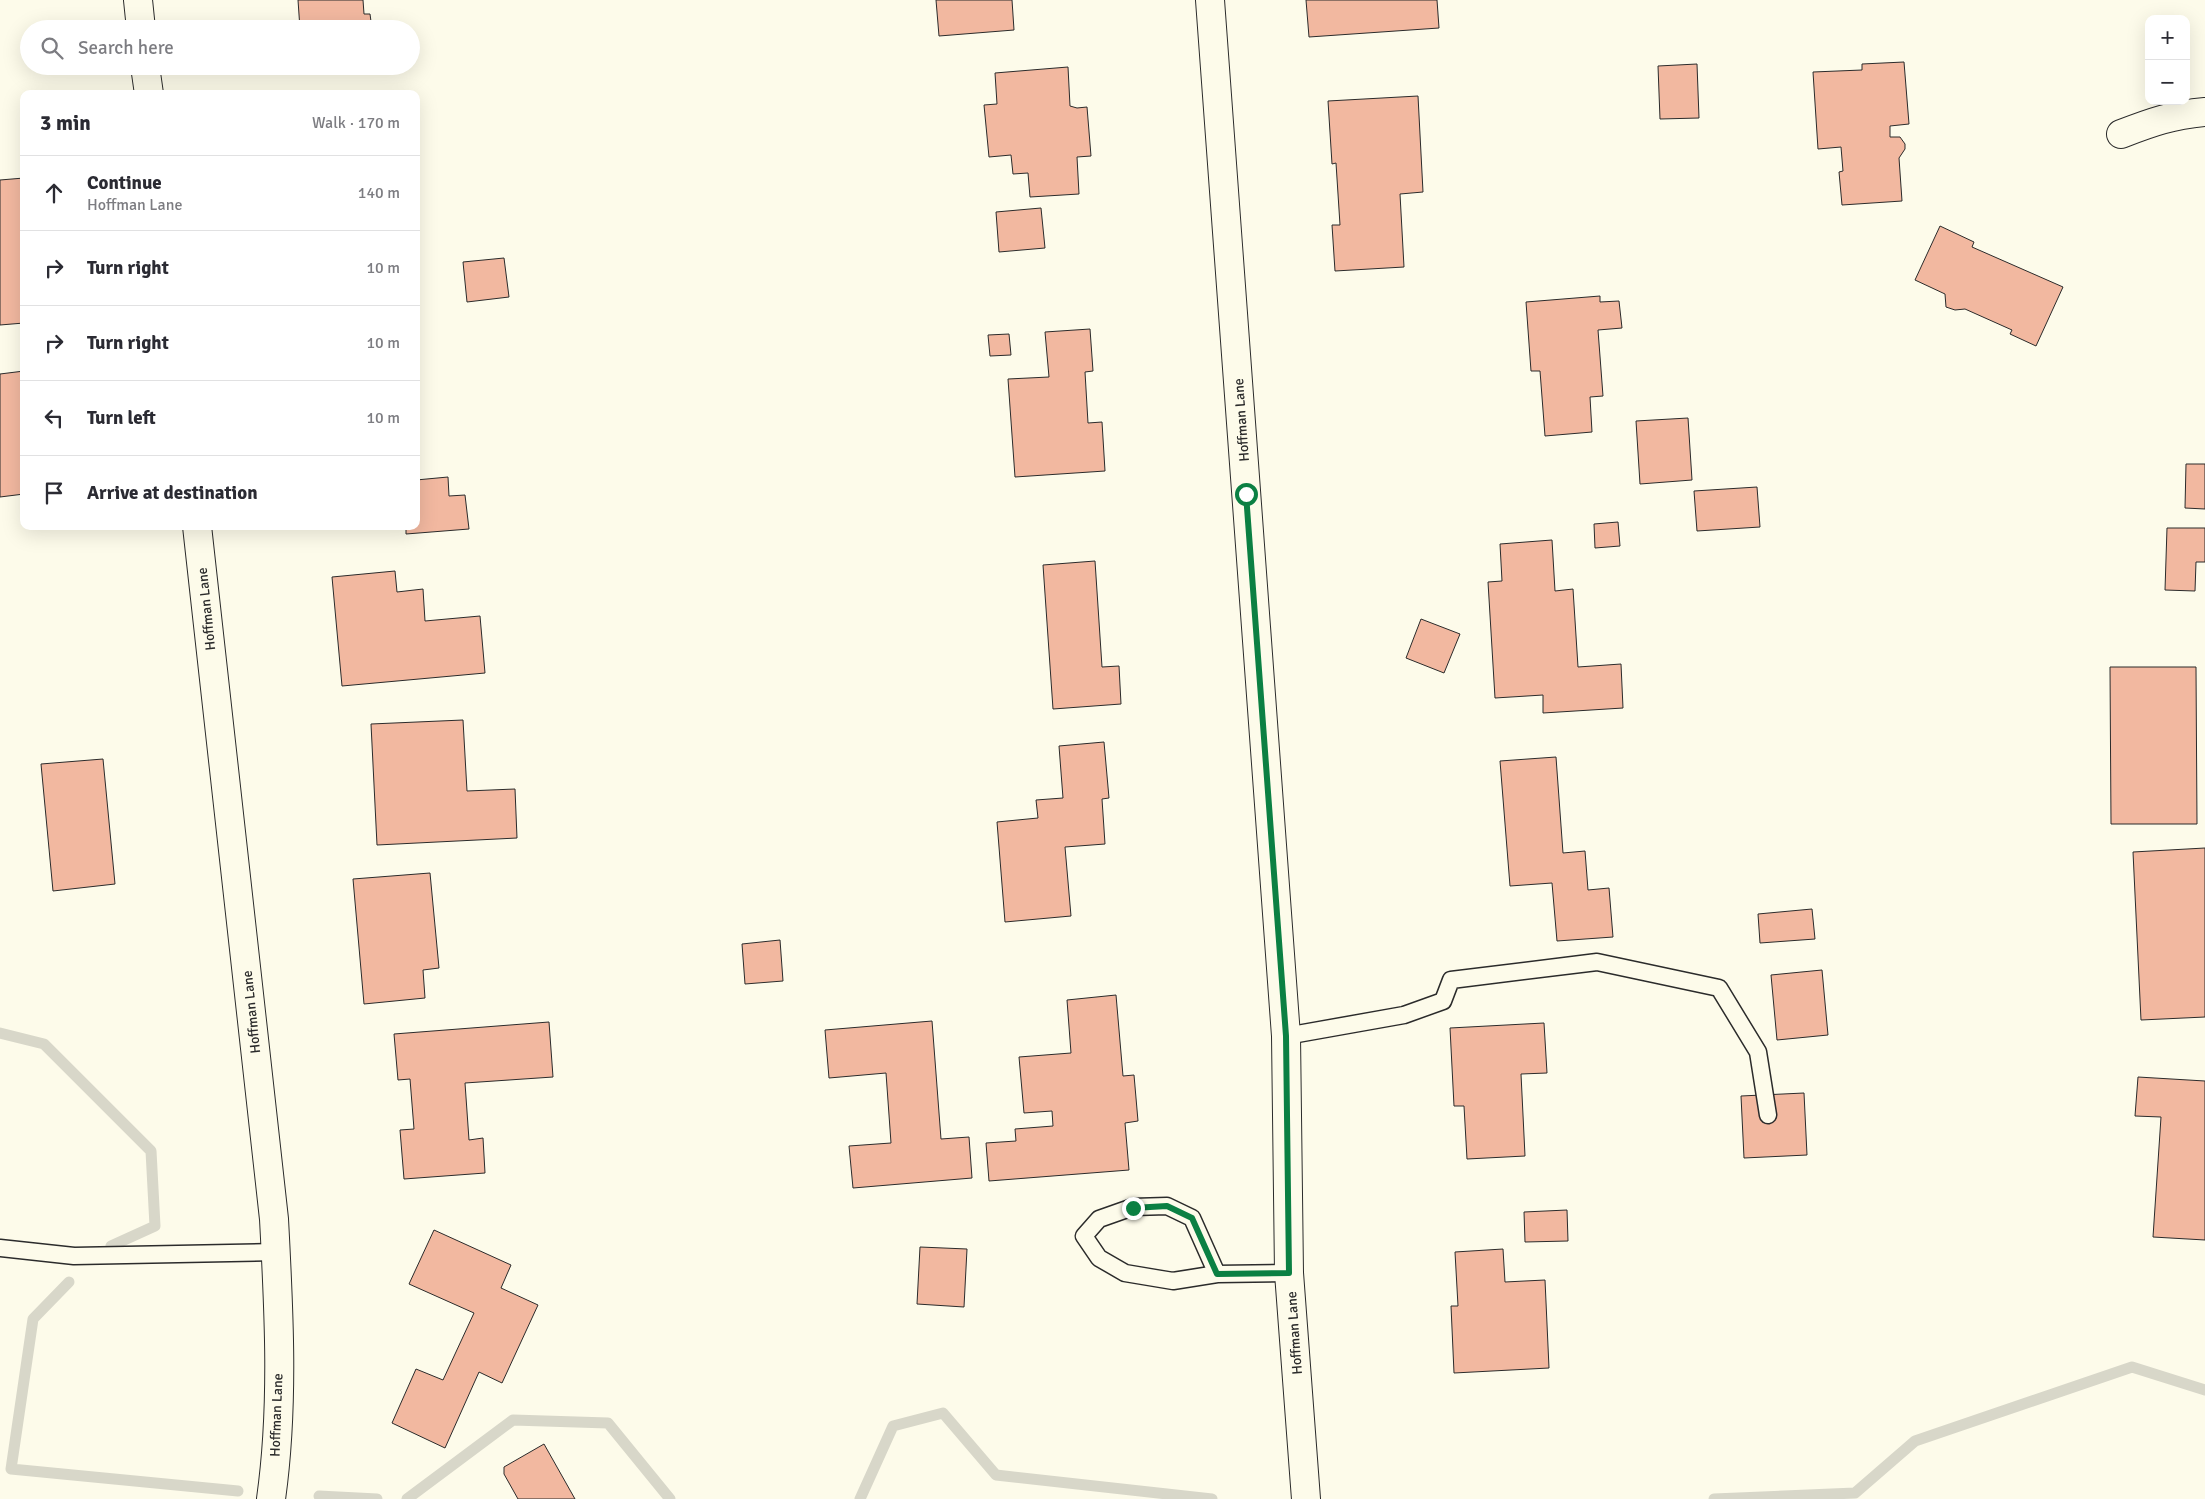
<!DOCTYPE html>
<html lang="en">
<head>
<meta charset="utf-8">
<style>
	body { margin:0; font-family:Signika,sans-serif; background:#f7f7f7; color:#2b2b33 }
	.controls { position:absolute; right:15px; top:15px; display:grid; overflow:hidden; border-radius:10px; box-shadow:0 5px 20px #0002 }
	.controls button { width:45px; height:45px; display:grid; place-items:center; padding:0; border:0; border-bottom:1px solid #e1e1e2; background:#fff; color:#2b2b33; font:25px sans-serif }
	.stop { position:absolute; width:15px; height:15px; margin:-11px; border:4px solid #0b8043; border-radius:50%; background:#fff }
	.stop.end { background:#0b8043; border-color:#fff; box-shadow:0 1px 5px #0008 }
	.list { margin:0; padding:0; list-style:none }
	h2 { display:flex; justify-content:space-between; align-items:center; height:65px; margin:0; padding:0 20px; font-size:21px }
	h2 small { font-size:16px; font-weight:400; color:#7c7c81 }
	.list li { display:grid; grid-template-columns:32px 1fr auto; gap:15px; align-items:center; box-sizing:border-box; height:75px; padding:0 20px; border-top:1px solid #e1e1e2 }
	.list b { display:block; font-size:19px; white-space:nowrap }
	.list p { margin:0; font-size:16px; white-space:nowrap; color:#7c7c81 }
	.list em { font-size:16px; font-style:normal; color:#7c7c81 }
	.icon { flex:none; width:28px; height:28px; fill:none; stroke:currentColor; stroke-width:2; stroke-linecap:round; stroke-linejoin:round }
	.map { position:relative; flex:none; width:2205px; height:1499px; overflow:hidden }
	.search { position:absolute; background:#fff; box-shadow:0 5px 20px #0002; left:20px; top:20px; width:400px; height:55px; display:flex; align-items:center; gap:12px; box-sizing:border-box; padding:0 18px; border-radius:28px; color:#7c7c81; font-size:19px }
	.panel { position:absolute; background:#fff; box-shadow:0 5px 20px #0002; left:20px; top:90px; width:400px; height:440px; border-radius:10px }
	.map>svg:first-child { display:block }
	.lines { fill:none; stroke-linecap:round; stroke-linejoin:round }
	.stream { stroke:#d8d7c9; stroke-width:11 }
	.building { fill:#f2b8a0; stroke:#2b2b2b }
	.lane-casing { stroke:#2b2b2b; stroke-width:19 }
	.street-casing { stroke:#2b2b2b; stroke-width:30 }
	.lane { stroke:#fdfbea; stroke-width:16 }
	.street { stroke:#fdfbea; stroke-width:28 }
	.route { stroke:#0b8043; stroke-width:6 }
	.labels { text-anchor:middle; stroke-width:4; stroke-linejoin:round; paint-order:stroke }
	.street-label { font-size:14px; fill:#2b2b2b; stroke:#fdfbea }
</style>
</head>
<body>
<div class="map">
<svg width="2205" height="1499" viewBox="0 0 2205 1499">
	<rect width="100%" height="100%" fill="#fdfbea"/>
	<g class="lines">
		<!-- stream -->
		<path class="stream" d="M0 1033 44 1044 151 1151 155 1226 111 1246
			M69 1282 33 1319 11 1469 238 1491
			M319 1496 377 1499
			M407 1499 513 1420 608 1423 670 1499
			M860 1499 893 1426 943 1413 996 1475 1212 1499
			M1714 1499 1855 1493 1915 1441 2132 1367 2205 1390"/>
	</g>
	<!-- building -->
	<path class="building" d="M298 0H363L364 14H370L372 29H300Z
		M936 0H1012L1014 30 939 36Z
		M1306 0H1437L1439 28 1309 37Z
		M1904 62 1909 124 1890 126V137H1900L1905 144V149L1899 158 1902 201 1842 205 1839 172 1843 171 1841 147 1818 149 1813 72 1862 70V64Z
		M1697 64 1699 118 1660 119 1658 66Z
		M1068 67 1070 106 1077 108 1087 107 1091 156 1077 157 1079 194 1030 197 1028 173 1013 174 1011 155 989 157 984 105 997 104 995 73Z
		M1418 96 1423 192 1400 194 1404 267 1335 271 1332 225H1340L1336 163 1332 164 1328 101Z
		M24 178V323L0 325V180Z
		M1041 208 1045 248 999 252 996 212Z
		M1940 226 1974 242 1972 247 2063 287 2036 346 2010 334 2012 330 1965 309 1955 310 1946 307 1945 294 1915 280Z
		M504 258 509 297 467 302 463 262Z
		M1600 296V302L1619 301 1622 328 1598 330 1603 396 1590 397 1592 432 1545 436 1540 371H1531L1526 302Z
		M1090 329 1093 371 1085 372 1088 423 1102 422 1105 471 1015 477 1008 379 1049 377 1045 332Z
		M1009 334 1011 355 990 356 988 335Z
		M24 371V494L0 497V374Z
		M1688 418 1692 480 1640 484 1636 421Z
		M2186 464H2205V509L2185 508Z
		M448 477 449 496 465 495 469 529 406 534V526H416V480Z
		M1757 487 1760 527 1697 531 1694 491Z
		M1618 522 1620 546 1595 548 1594 524Z
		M2167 528H2205V562H2196L2195 591 2165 590Z
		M1552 540 1555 591 1573 589 1578 667 1621 664 1623 708 1543 713V695L1495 698 1488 582 1502 581 1500 544Z
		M1095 561 1102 667 1119 666 1121 704 1053 709 1043 565Z
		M395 571 397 592 423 589 425 621 480 616 485 673 342 686 332 577Z
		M1421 619 1460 634 1444 673 1406 658Z
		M2110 667H2196L2197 824H2111Z
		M463 720 467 791 515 789 517 838 377 845 371 724Z
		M1104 742 1109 798 1102 799 1105 844 1065 847 1071 916 1005 922 997 822 1038 818 1036 800 1063 798 1059 746Z
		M1556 757 1563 853 1585 851 1588 890 1609 888 1613 937 1557 941 1552 883 1510 886 1500 761Z
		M103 759 115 884 53 891 41 764Z
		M2205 848V1017L2141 1020 2133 852Z
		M430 873 439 968 423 970 425 998 364 1004 353 879Z
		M1812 909 1815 939 1760 943 1758 914Z
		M780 940 783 981 745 984 742 944Z
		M1822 970 1828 1035 1777 1040 1771 975Z
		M1116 995 1123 1076 1134 1075 1138 1121 1125 1123 1129 1170 989 1181 986 1143 1016 1141 1015 1129 1053 1126 1052 1111 1024 1113 1019 1057 1071 1053 1067 1000Z
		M932 1021 941 1139 969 1137 972 1178 853 1188 849 1146 891 1143 886 1073 829 1078 825 1030Z
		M549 1022 553 1077 465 1083 469 1140 483 1138 485 1173 404 1179 400 1130 414 1129 410 1079 398 1080 394 1034Z
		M1544 1023 1547 1073 1521 1074 1525 1156 1467 1159 1464 1106H1454L1450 1028Z
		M2138 1077 2205 1081V1240L2153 1237 2161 1117 2135 1116Z
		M1804 1093 1807 1155 1744 1158 1741 1096Z
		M1567 1210 1568 1241 1525 1242 1524 1212Z
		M434 1230 511 1265 501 1288 538 1305 502 1383 479 1372 445 1448 392 1423 416 1369 443 1380 474 1313 409 1284Z
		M920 1247 967 1249 964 1307 917 1304Z
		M1503 1249 1505 1282 1545 1280 1549 1368 1454 1373 1451 1306H1458L1455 1252Z
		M544 1444 575 1499H518L504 1474V1467Z"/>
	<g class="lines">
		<!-- lane casing -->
		<g class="lane-casing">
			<path id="lane" d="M1286 1036 1404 1015 1443 1001 1451 980 1597 962 1719 988 1758 1052 1768 1115
				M0 1248 74 1256 276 1252
				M1217 1274 1192 1218 1167 1206 1133 1207 1099 1219 1084 1236 1099 1258 1125 1273 1173 1281 1217 1274 1289 1273"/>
		</g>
		<!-- street casing -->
		<g class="street-casing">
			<path id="street" d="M138 0 141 29
				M1210 0 1286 1036 1289 1273 1306 1499
				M145 66 149 94
				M2121 134C2152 122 2172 115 2205 112
				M197 526 274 1219C279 1312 284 1407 271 1499"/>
		</g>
		<!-- lane -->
		<use href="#lane" class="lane"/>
		<!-- street -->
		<use href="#street" class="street"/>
	</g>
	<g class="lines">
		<!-- route -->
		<path class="route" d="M1133 1208 1167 1206 1192 1218 1217 1274 1289 1273 1286 1036 1246 494"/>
	</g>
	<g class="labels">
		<!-- street labels -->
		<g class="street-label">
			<text transform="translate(1241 420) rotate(-94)" y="5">Hoffman Lane</text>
			<text transform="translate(206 609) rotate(-96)" y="5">Hoffman Lane</text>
			<text transform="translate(251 1012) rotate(-96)" y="5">Hoffman Lane</text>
			<text transform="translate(1294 1333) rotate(-94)" y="5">Hoffman Lane</text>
			<text transform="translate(276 1415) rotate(-88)" y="5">Hoffman Lane</text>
		</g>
	</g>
</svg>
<div class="controls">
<button>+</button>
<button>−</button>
</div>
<div class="stop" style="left:1246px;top:494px"></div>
<div class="stop end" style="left:1133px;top:1208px"></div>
<div class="search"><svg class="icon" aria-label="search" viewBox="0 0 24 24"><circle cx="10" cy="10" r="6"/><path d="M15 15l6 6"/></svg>Search here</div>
<section class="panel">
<h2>3 min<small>Walk · 170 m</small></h2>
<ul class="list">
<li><svg class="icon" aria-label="ahead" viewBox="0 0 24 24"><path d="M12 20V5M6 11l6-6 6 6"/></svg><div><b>Continue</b><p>Hoffman Lane</p></div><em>140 m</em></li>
<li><svg class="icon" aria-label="right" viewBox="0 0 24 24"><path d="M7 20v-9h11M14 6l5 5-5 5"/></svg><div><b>Turn right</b></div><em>10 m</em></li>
<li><svg class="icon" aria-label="right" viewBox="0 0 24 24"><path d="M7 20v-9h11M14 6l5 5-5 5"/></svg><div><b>Turn right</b></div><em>10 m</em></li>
<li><svg class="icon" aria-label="left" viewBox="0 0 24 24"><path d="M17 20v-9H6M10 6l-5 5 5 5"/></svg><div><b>Turn left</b></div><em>10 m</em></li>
<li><svg class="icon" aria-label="arrive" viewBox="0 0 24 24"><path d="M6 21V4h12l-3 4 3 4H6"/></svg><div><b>Arrive at destination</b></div></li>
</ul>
</section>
</div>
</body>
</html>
